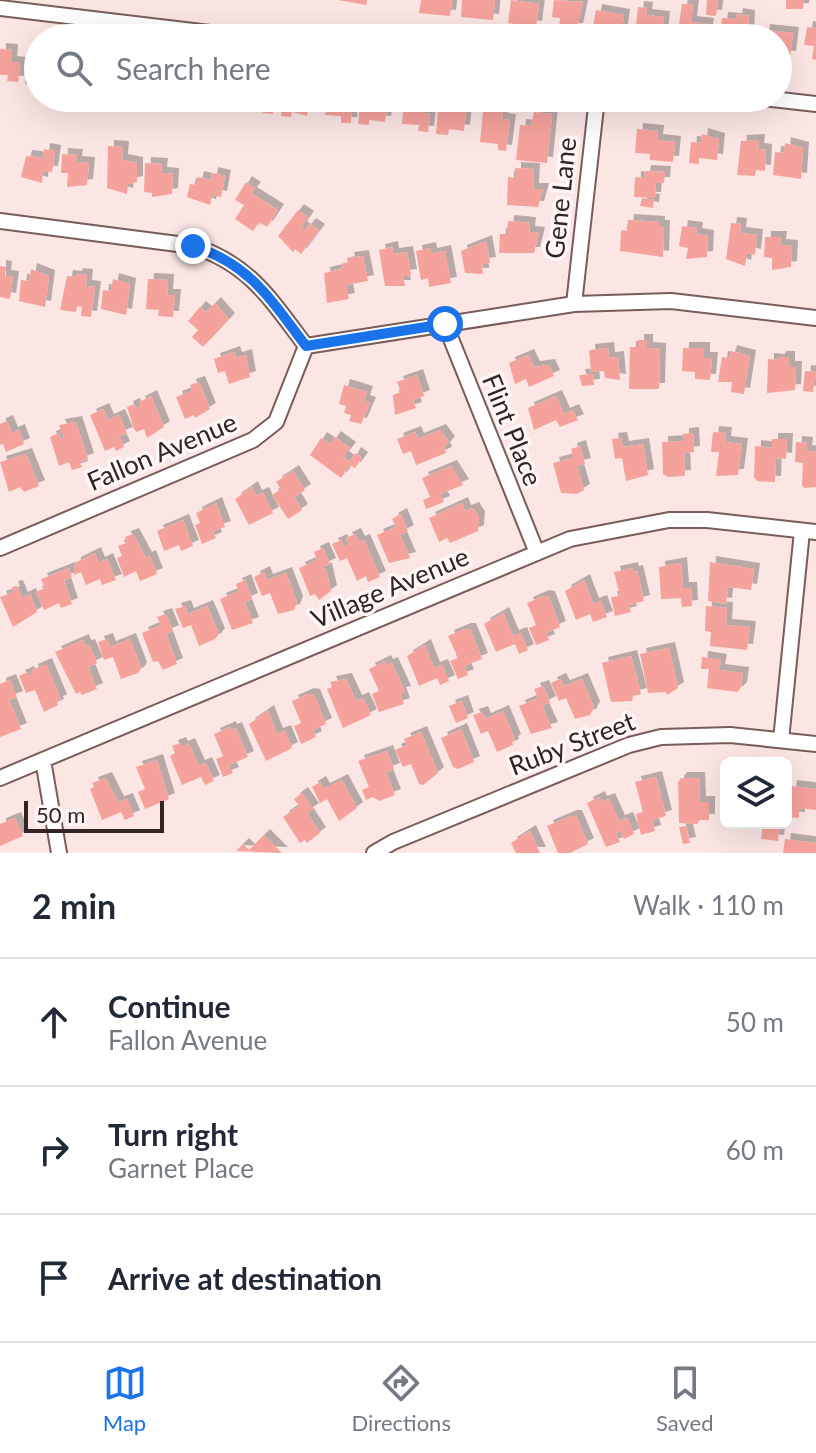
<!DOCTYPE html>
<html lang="en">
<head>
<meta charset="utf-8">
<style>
	body { margin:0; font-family:Lato,sans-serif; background:#f6f6f7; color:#1f2937 }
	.controls { position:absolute; right:24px; bottom:24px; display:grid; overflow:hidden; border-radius:12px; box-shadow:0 8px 32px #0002 }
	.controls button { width:72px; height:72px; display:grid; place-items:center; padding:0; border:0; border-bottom:2px solid #e0e1e3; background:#fff; color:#1f2937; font:40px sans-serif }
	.scale { position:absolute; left:24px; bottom:20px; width:140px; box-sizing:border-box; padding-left:8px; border:4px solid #312423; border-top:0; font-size:22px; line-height:28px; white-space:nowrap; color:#312423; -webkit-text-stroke:6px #fef7f6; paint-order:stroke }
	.stop { position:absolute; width:24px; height:24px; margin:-18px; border:6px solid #1a73e8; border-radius:50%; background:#fff }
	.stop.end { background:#1a73e8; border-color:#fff; box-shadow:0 2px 8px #0008 }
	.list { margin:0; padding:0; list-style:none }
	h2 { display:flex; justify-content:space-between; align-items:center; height:104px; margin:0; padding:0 32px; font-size:34px }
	h2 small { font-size:26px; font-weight:400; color:#747a83 }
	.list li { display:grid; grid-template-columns:52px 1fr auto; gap:24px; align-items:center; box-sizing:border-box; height:128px; padding:0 32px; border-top:2px solid #e0e1e3 }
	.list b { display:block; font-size:30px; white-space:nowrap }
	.list p { margin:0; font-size:26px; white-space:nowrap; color:#747a83 }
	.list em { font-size:26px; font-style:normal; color:#747a83 }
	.icon { flex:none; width:44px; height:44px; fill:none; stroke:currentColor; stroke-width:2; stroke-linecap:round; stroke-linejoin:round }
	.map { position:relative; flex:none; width:816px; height:853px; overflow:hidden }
	.search { position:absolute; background:#fff; box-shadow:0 8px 32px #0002; left:24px; right:24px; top:24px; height:88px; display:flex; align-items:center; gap:20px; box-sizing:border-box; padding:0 28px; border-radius:44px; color:#747a83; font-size:30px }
	.sheet { height:488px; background:#fff }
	nav { display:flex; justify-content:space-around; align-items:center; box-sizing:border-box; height:112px; border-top:2px solid #e0e1e3; background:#fff; font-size:22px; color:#747a83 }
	nav a { display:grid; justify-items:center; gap:4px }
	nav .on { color:#1a73e8 }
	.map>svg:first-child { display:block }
	.building { fill:#f6a29c; filter:url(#shadow) }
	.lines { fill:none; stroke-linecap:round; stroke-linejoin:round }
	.street-casing { stroke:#795c59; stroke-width:18 }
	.street { stroke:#fff; stroke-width:14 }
	.route { stroke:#1a73e8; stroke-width:10 }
	.labels { text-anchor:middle; stroke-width:7; stroke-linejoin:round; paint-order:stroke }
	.street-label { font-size:26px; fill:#312423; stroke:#fef7f6 }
</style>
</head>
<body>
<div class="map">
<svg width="816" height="853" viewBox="0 0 816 853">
	<defs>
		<filter id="shadow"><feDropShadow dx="6" dy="-6" stdDeviation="0" flood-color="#0004"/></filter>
	</defs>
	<rect width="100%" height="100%" fill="#fbe6e4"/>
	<!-- building -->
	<path class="building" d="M338 0H367L366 5Z
		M421 0H452L450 16 419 13Z
		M462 0H495L493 20 461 17Z
		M511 0 539 4 536 27 508 23Z
		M554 0 583 2 577 29 559 30 560 18 552 17Z
		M707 0H718L716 16 706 15Z
		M786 0H804L803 9H786Z
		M682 4 693 5 691 22 708 24 706 38H677Z
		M638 7 647 8 646 15 664 17 662 38H643L644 27 636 26Z
		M596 10 624 15 621 37 592 33Z
		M737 14 749 16 748 38 720 36 722 18 736 19Z
		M807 27 816 28V60L812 59 814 46 804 45Z
		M764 30 793 33 790 57 778 56V38H763Z
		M0 49 12 50 11 62 20 63 18 82 7 81 8 75H0Z
		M27 65 38 66 35 85 25 84Z
		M248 98H274L273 114 263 113V107L248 106Z
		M283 98H310L307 116 292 112 291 117 281 116Z
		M327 98H344L343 104 352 105 351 123H341V116L325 115Z
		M370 98H389L385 122 369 120V125L358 124 360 105 369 106Z
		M415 101 424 102 423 113 430 114 428 132 418 131 419 125 402 124 404 103Z
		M449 107 466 109 464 131 449 129 448 135 436 134 438 110 448 111Z
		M493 109 503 111 502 119 510 120 506 151 498 150V144L480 142 483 111Z
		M534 112 552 114 547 163 516 160 520 125 531 126Z
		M637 129 658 131 657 140 675 142 673 162 650 160V154L635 153Z
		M702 134 719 139 717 160 699 158V164L689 163 691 142 701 143Z
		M759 140 758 149 766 150 765 171 756 170 755 176 737 175 741 141Z
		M785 143 803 148 801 179 773 175 775 152 784 153Z
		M108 146 123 147 122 160 137 163V182L128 184 127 194 107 188Z
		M44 149 55 151 52 172 43 171 42 183 21 177 26 156 43 158Z
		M62 154 77 155 76 162 89 163 87 185 67 187 68 173H61Z
		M145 163 162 164 161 173 173 174 172 194 152 197V193L144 192Z
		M515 168 534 169 533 189H543L538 207 507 205 508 177 515 178Z
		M645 171 665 172 664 183H656L655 198 634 197 635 177 644 178Z
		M212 173 225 176 221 197 212 195 210 205 187 197 190 184 196 185 198 177 211 180Z
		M246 182 255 188 251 193 278 210 267 227 259 222 253 231 235 219 244 205 235 200Z
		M642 198 654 200 653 208 640 206Z
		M298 210 308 217 301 227 305 230 310 224 319 230 301 254 295 249 293 252 278 236Z
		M628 220 659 222V226H664L663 257 620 251 621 230 627 231Z
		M508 221 530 223 529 232 539 233 534 253H499L500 234H507Z
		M731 223 741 224 740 233 757 235 755 255 747 253 745 266 726 259Z
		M682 226 697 228 696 234 708 236 707 257 686 259 688 248 679 246Z
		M765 237H781L780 245 792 246 791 267 772 270V258L764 257Z
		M486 241 490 263 482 264 483 274 465 273 461 251Z
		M392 247 393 254 407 252 411 275 403 276 405 286H385L379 250Z
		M430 248 431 254 445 251 451 283 429 287 428 278 421 280 416 251Z
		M363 256 368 281 346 285 349 299 327 303 324 273 342 269 341 264 349 262 348 258Z
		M0 266 6 267 5 276 13 277 10 299 0 297Z
		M31 269 49 276 45 307 19 301 21 280 29 281Z
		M77 274 87 275 86 286 95 287 91 317 81 316 82 307 77 306 76 312 60 310 67 276 76 277Z
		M113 279 130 284 126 315 101 309 103 290 111 291Z
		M148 279 168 280 167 295H175L173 317 158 316 159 310 146 309Z
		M215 303 229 319 203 347 192 337 198 330 188 321 200 307 206 312Z
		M638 340H647V348L660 349 659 389H629L630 347H638Z
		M608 348 609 358 618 357 620 380 605 378 604 371 591 372 589 350Z
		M683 348H704V358H712L710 380 695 379V372L682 371Z
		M731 351 750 356 744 394 731 392 732 382H718L722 357 729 358Z
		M234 352 236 358 246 355 250 377 229 384 225 371 218 373 214 359Z
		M528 355 534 367 549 365 554 376 529 387 526 379 515 384 509 363Z
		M780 357H789V367H796L795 390 767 393 768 359 779 360Z
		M805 371 816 372 813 392 803 391Z
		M593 374 594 385 582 386 579 375Z
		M417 375 424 396 413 400 416 408 395 415 393 395 401 392 397 382Z
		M199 382 210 409 195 418 194 415 185 419 176 397 192 391 190 385Z
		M344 385 367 392 364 401 370 403 361 424 349 421 351 415 344 413 346 406 339 404Z
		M151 396 164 427 147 438 144 429 137 432 134 429 127 407 134 404 136 408 141 406 139 402Z
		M556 396 564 414 573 410 578 420 560 427 556 420 534 430 528 408Z
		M103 409 108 420 119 415 127 433 119 436 124 447 116 451 114 447 105 451 90 415Z
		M7 421 12 433 19 430 24 444 6 452 3 444 0 445V424Z
		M76 422 88 459 80 462 82 467 72 470 69 462 59 466 50 437 59 433 61 440 64 438 59 425Z
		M440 430 449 442 444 448 446 453 416 465 411 451 403 454 397 439 415 432 418 439Z
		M713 432 726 433 725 442 742 444 738 475 716 476 719 452H711Z
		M693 433 694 452 684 453 685 476 668 477 663 474 662 442 683 441V434Z
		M335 437 350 448 343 457 350 462 355 453 362 458 355 468 350 465 341 478 310 455 321 438 330 444Z
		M621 438 623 447 643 444 648 475 626 481 622 458 615 459 612 439Z
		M772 439H787L786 459 776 458 775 482 757 481 754 477 755 446 772 448Z
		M796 442 807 443 806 451 816 452V487L804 488 802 485 803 463 795 462Z
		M580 446 585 464 577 466 584 490 577 494 561 493 553 463 573 458 571 449Z
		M26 454 39 486 24 492 20 487 9 492 0 462Z
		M451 466 463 485 440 494 444 502 426 509 423 500 430 497 422 478Z
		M293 471 305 490 294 497 302 510 288 519 272 495 281 489 276 482Z
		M252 487 256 496 263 493 273 513 249 525 235 499Z
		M216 503 225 527 213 531 216 538 202 544 195 525 200 523 196 513Z
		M462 503 465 511 473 508 479 517 478 531 450 543 447 538 439 542 429 518Z
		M401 514 408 531 400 535 410 558 389 563 377 535 396 527 392 519Z
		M183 520 193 546 181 551 179 545 164 551 157 531Z
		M133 534 146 558 150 556 157 574 140 581 136 571 124 577 117 558 122 556 118 546 127 543 125 537Z
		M355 534 359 542 364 540 380 577 368 582 366 576 357 581 347 558 340 561 332 544 341 540 344 547 349 544 346 538Z
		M323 548 330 564 321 568 326 569 331 591 319 600 315 594 310 596 299 568 317 560 314 552Z
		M95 553 99 563 107 559 116 580 102 585 100 579 86 585 81 572 74 575 75 563Z
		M710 562 754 569 751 590 728 587 726 604 708 601Z
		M681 563 683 588H691L692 606 682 607 681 598 661 599 659 567Z
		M69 568 72 577 64 580 72 604 61 608 59 603 44 610 36 592 45 588 41 579Z
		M632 568 633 572 637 571 644 601 629 605 631 612 615 616 611 597 620 596 614 572Z
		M264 572 267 580 286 573 297 602 294 610 278 614 270 593 262 596 254 577Z
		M245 580 252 599 245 602 253 623 232 630 220 599 239 591 236 584Z
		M584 580 593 604 601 601 607 617 593 622 590 614 576 620 565 591Z
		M17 586 22 598 30 594 37 612 13 627 0 597 14 592 12 587Z
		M543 596 549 597 560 627 546 633 549 640 536 645 529 628 536 625 527 603Z
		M185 606 188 614 207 606 219 634 215 639 199 646 191 625 183 628 175 609Z
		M706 606 727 608 726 625 750 627 747 650 710 646 711 632 705 631Z
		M503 613 513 636 521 633 528 650 519 654 515 644 496 652 484 624Z
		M166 614 173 631 166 634 177 664 163 670 158 661 153 662 142 633 161 625 157 617Z
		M465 629H470L482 659 464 666 468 675 458 679 450 661 458 658 448 636Z
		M107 639 110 647 130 639 141 668 138 673 121 679 113 657 104 660 98 642Z
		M83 640 85 646 89 645 97 663 88 667 97 689 82 695 80 692 76 694 55 652Z
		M425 645 434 668 442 665 449 681 440 685 437 678 419 686 407 656Z
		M669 648 678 688 667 695 666 692 648 693 640 654Z
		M631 656 641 694 633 696 632 701 611 702 602 663Z
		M702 657 721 660 719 670 743 673 741 688 737 692 707 688 709 669H701Z
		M385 661 387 665 392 663 405 692 400 693 404 704 379 712 372 694 379 691 369 669Z
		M46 664 61 700 57 702 58 705 44 712 35 690 26 693 19 676 28 672 30 676 33 674 32 670Z
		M346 679 356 701 363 698 371 715 343 728 327 689 332 687 330 682Z
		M560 679 564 686 582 679 594 707 590 715 575 719 566 698 559 701 551 683Z
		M10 680 17 697 9 700 21 729 0 737V684Z
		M543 686 550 702 542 706 552 728 531 734 519 706 538 698 534 689Z
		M308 694 314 695 326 724 313 730 316 737 301 744 294 726 301 723 292 701Z
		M462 701 468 718 456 723 449 706Z
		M268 711 277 734 285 731 292 748 266 761 249 724Z
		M503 711 515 740 512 742 513 745 497 752 488 731 481 734 473 715 482 712 485 719Z
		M230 727 231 730 236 728 248 757 229 765 233 773 223 777 216 759 223 756 214 734Z
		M461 729 474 762 458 769 453 767 441 738Z
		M421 732 438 773 423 785 419 784 411 764 403 767 395 750 407 745 404 739Z
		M180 743 182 747 189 744 199 766 206 763 214 781 205 785 201 777 182 785 170 756 175 753 172 746Z
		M387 751 394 769 386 772 395 795 379 801 373 797 366 800 362 790 369 787 358 761Z
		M157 760 169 799 145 809 138 792 145 789 136 767Z
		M656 777 666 816 652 820 655 831 641 835 636 814 643 812 635 782Z
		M106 778 118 802 127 799 134 816 125 820 121 812 102 820 90 789 94 787 92 783Z
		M681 778H699L700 802H709V820H700L697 824 679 823 678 782Z
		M342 780 357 808 339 821 327 799 320 803 312 787 320 782 324 789Z
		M791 786 816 789V810L799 808V818L786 817Z
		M302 793 313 809 307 813 320 833 307 843 305 840 300 843 283 817 299 806 294 799Z
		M599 797 601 802 609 799 619 821 627 818 634 834 624 839 620 831 616 833 620 842 606 847 587 803Z
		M571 816H576L588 844 570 853H558L547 826Z
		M15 818 23 836 0 846V824Z
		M763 823 780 824 778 841 761 839Z
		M686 826 690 843 683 844 679 827Z
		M530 831 540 853H516L511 843Z
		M264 835 282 853 236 851 243 844 249 850Z
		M785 839 816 843V853H783Z"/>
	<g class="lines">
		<!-- street casing -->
		<g class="street-casing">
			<path id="street" d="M0 8 252 38
				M763 98 816 104
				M0 221 193 246C250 264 271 300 306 346
				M574 304 597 98
				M445 324 537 553
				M0 548 253 440 276 422 306 346 574 304 671 301 816 318
				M781 740 802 531
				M43 760 59 853
				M0 778 570 539 669 520H707L816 532
				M374 853 393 842 629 745 661 737 730 735 816 744"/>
		</g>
		<!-- street -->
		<use href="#street" class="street"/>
	</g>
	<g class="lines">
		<!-- route -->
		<path class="route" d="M193 246C250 264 271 300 306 346L445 324"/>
	</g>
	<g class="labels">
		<!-- street labels -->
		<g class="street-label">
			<text transform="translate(561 198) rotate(-84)" y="9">Gene Lane</text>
			<text transform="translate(512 430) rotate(68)" y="9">Flint Place</text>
			<text transform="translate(162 452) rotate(-23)" y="9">Fallon Avenue</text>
			<text transform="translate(390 588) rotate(-23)" y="9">Village Avenue</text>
			<text transform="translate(572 744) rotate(-21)" y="9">Ruby Street</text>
		</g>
	</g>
</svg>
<div class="controls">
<button><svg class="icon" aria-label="layers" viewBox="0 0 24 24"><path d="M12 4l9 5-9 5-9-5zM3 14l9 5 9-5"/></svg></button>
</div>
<div class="scale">50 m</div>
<div class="stop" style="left:445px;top:324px"></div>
<div class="stop end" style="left:193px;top:246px"></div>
<div class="search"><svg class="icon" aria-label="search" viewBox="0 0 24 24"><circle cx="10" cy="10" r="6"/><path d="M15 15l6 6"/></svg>Search here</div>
</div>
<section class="sheet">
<h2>2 min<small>Walk · 110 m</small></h2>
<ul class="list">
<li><svg class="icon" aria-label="ahead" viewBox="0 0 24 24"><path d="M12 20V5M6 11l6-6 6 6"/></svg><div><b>Continue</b><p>Fallon Avenue</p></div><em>50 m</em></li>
<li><svg class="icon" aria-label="right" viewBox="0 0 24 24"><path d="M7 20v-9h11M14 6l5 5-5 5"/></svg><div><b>Turn right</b><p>Garnet Place</p></div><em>60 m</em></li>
<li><svg class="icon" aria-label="arrive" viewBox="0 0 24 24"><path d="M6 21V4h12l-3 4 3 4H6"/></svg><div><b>Arrive at destination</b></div></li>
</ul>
</section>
<nav>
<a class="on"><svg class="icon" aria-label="map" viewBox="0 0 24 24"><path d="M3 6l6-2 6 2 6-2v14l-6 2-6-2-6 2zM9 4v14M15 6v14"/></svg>Map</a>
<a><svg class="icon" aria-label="directions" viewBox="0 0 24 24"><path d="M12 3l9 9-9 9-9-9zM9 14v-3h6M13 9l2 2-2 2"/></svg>Directions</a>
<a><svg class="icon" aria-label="saved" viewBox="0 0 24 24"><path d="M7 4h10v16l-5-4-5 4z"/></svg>Saved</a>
</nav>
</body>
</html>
